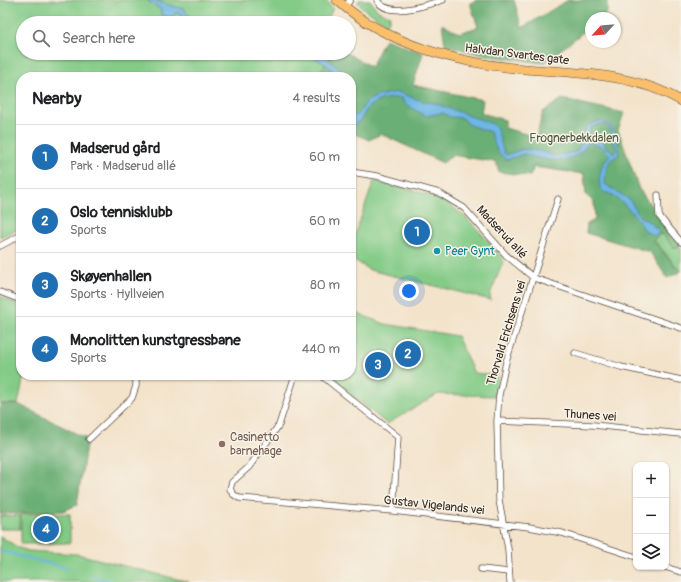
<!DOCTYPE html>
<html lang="en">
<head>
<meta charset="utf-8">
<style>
	body { margin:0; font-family:Pangolin,sans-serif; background:#f2f2f2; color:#202124 }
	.controls { position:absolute; right:12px; bottom:12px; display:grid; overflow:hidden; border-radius:8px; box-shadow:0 1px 3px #0004 }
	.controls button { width:36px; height:36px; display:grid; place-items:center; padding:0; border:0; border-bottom:1px solid #e0e0e0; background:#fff; color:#202124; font:20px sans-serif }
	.compass { position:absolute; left:585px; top:12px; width:36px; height:36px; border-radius:50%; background:#fff; box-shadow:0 1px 3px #0004; rotate:244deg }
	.you { position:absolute; left:409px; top:291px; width:14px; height:14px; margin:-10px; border:3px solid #fff; border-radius:50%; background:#1a73e8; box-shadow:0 0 0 6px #1a73e833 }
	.badge { display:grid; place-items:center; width:26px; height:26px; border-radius:50%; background:#1f6fb2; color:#fff; font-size:13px; font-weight:700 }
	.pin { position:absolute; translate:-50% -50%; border:2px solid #fff; box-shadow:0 1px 4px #0006 }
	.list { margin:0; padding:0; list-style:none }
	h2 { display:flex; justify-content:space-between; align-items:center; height:52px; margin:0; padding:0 16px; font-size:17px }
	h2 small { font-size:13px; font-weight:400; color:#757577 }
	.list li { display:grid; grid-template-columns:26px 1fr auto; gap:12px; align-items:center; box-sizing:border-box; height:64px; padding:0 16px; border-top:1px solid #e0e0e0 }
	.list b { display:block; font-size:15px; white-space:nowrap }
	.list p { margin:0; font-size:13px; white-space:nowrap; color:#757577 }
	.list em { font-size:13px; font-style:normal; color:#757577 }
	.icon { flex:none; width:22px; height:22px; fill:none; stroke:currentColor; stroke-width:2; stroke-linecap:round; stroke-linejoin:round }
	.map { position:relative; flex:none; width:681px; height:582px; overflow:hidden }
	.search { position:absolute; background:#fff; box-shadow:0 1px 3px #0004; left:16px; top:16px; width:340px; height:44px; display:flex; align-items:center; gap:10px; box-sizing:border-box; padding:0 14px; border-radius:22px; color:#757577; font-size:15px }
	.panel { position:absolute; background:#fff; box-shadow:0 1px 3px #0004; left:16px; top:72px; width:340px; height:308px; border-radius:16px }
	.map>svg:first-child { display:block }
	.green { fill:#83cb87; stroke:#5f7a52 }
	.forest { fill:#6aaf74; stroke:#526c49 }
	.water { fill:#6db7e5; stroke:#547082; fill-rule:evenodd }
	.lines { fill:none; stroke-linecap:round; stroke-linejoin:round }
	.stream { stroke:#6db7e5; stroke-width:2 }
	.street-casing { stroke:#574638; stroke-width:7 }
	.primary-casing { stroke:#574638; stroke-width:10 }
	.street { stroke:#fff; stroke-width:5.5 }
	.primary { stroke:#f9bf6d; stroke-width:9 }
	.culture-dot { fill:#0f9aa8; stroke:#f7f3e8; stroke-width:1.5 }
	.education-dot { fill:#8d6e63; stroke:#f7f3e8; stroke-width:1.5 }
	.labels { text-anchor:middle; stroke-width:3; stroke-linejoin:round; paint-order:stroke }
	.street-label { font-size:12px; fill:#3b2a1e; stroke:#f7f3e8 }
	.park-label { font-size:12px; fill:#515a3e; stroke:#f7f3e8 }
	.culture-label { font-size:12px; fill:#0d838f; stroke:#f7f3e8; text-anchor:start }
	.education-label { font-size:12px; fill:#785e54; stroke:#f7f3e8; text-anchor:start }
</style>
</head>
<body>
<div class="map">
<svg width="681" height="582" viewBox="0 0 681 582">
	<rect width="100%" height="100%" fill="#f7f3e8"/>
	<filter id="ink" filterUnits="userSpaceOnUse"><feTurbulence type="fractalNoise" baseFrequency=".025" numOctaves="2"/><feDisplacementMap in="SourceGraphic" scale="8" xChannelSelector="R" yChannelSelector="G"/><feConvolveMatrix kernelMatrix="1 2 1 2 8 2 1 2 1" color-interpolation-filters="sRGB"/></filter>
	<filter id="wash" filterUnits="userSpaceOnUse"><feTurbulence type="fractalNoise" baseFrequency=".012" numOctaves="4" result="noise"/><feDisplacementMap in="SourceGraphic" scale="16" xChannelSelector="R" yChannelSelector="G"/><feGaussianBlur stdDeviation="0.9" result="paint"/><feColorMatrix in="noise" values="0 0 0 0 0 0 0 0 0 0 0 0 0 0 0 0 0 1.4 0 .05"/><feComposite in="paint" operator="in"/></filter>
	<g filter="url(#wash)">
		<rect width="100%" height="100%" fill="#f3e3cb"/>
		<!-- green -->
		<path class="green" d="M0 0H326L333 8 326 23H23V53H334L318 74 314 77H21V228L0 237Z
			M359 0H370L378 11 390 16 388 24 365 10 358 3Z
			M374 181C402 188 434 192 458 211 475 224 489 243 504 260L490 294 491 300 370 270 351 258V245Z
			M662 233 673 247 681 248V272L653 239Z
			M0 296 21 306V375H24L18 404H0Z
			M351 311 385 324 457 336 474 373 498 375 495 396 438 394 387 424 327 375H351Z
			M21 514H70V543L21 544Z
			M20 515V529H0V516Z
			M0 536 19 548 29 551 77 554 189 582H0Z"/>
		<!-- forest -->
		<path class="forest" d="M477 0H514L522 28 568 0H607V13L601 18H591V26L544 63 487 56 445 45 442 24 459 33 478 27 470 3Z
			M385 39 423 53 413 85 483 100 481 113 505 120V128L536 137 543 112 562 99 624 113 618 130 639 189 658 215 681 237 679 247H673L662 233 653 240 680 272 667 278 650 252 586 233 587 224 595 220 594 202 586 195 584 174 534 167 530 176 499 172 496 162 452 155 443 163 381 134 369 140 351 132V77H314L318 74 334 53H347L371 67Z
			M0 404H18L87 439 77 505 63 511 0 514Z"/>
		<!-- water -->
		<path class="water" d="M147 0C160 0 171 7 184 9L187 14 199 23H193L180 13H175L172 17 161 15V10C156 5 151 5 147 0Z
			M277 53H320L337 67 343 77H338C333 66 312 55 300 54 292 54 284 56 277 53Z
			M397 92C410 96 421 102 434 103L493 124 497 128 504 153 506 155 523 149 540 151 554 156 575 152 582 144 586 126 599 121 610 124 617 138 619 154 610 161 606 169 605 184 630 200 639 216 651 223 659 231 656 236 646 232C637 217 625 202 608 193H605L600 188C598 174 601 165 610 155L599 145H593V142H589C586 145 585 149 581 152 564 165 542 160 524 154L506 160 497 151 490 132 469 125 463 118 450 117 443 113 425 116 404 103 402 98C390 98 381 98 371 105 363 110 363 125 351 125V117C361 115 360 108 367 102 374 95 388 94 397 92ZM601 124 609 126C610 130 616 148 616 151L613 153 611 149 606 148 603 139 598 140 593 136 588 137 591 127Z"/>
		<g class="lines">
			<!-- stream -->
			<path class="stream" d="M0 551 70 569
				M91 576 113 582"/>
		</g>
	</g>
	<g filter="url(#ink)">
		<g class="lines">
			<!-- street casing -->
			<g class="street-casing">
				<path id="street" d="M377 0C387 19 427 5 443 0
					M345 7 350 0
					M351 172 377 176 439 193 464 208 506 255 534 278 681 328
					M658 195 659 216 681 242
					M0 246 21 235
					M0 292 21 300
					M575 353 621 367 681 380
					M295 375 279 425 249 467 232 482 230 489 233 494 239 498 393 511 529 527 562 533 636 557
					M321 375 398 437 393 511
					M497 421 593 425 681 434
					M89 439 132 398 136 386V375
					M665 567 681 572
					M481 569 509 572
					M510 582 508 549 499 500 497 421 499 395 506 362 558 199"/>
			</g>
			<!-- primary casing -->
			<g class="primary-casing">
				<path id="primary" d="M337 0C387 45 460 64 525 69 576 73 635 73 681 101"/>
			</g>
			<!-- street -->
			<use href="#street" class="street"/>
			<!-- primary -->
			<use href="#primary" class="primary"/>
		</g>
	</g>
	<!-- markers -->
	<circle class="culture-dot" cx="437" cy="251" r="4"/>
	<circle class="education-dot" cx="222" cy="444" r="4"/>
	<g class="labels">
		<!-- street labels -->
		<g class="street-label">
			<text transform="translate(517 54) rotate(7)" y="4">Halvdan Svartes gate</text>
			<text transform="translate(502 232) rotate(47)" y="4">Madserud allé</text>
			<text transform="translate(506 333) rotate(-73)" y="4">Thorvald Erichsens vei</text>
			<text transform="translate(590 415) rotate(4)" y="4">Thunes vei</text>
			<text transform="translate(434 505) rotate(6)" y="4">Gustav Vigelands vei</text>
		</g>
		<!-- park labels -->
		<g class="park-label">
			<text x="574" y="142">Frognerbekkdalen</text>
		</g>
		<!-- culture labels -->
		<g class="culture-label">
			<text x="445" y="255">Peer Gynt</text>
		</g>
		<!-- education labels -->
		<g class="education-label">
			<text x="230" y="441">Casinetto<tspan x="230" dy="14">barnehage</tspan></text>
		</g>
	</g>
</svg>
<div class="controls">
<button>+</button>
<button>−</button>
<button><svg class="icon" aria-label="layers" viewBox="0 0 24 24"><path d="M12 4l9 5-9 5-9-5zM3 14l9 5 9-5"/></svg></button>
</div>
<svg class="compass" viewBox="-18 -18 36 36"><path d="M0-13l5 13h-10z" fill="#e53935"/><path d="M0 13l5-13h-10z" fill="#757577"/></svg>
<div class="you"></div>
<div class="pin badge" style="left:417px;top:232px">1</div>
<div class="pin badge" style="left:408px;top:354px">2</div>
<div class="pin badge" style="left:378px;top:365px">3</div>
<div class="pin badge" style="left:46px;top:529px">4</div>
<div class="search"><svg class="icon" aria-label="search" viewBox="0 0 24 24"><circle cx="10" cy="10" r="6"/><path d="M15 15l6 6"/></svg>Search here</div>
<section class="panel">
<h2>Nearby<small>4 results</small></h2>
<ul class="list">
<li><span class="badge">1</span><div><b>Madserud gård</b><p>Park · Madserud allé</p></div><em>60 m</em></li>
<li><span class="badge">2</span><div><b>Oslo tennisklubb</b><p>Sports</p></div><em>60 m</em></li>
<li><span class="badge">3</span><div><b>Skøyenhallen</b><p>Sports · Hyllveien</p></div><em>80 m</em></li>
<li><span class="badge">4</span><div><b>Monolitten kunstgressbane</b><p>Sports</p></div><em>440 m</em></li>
</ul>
</section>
</div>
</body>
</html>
